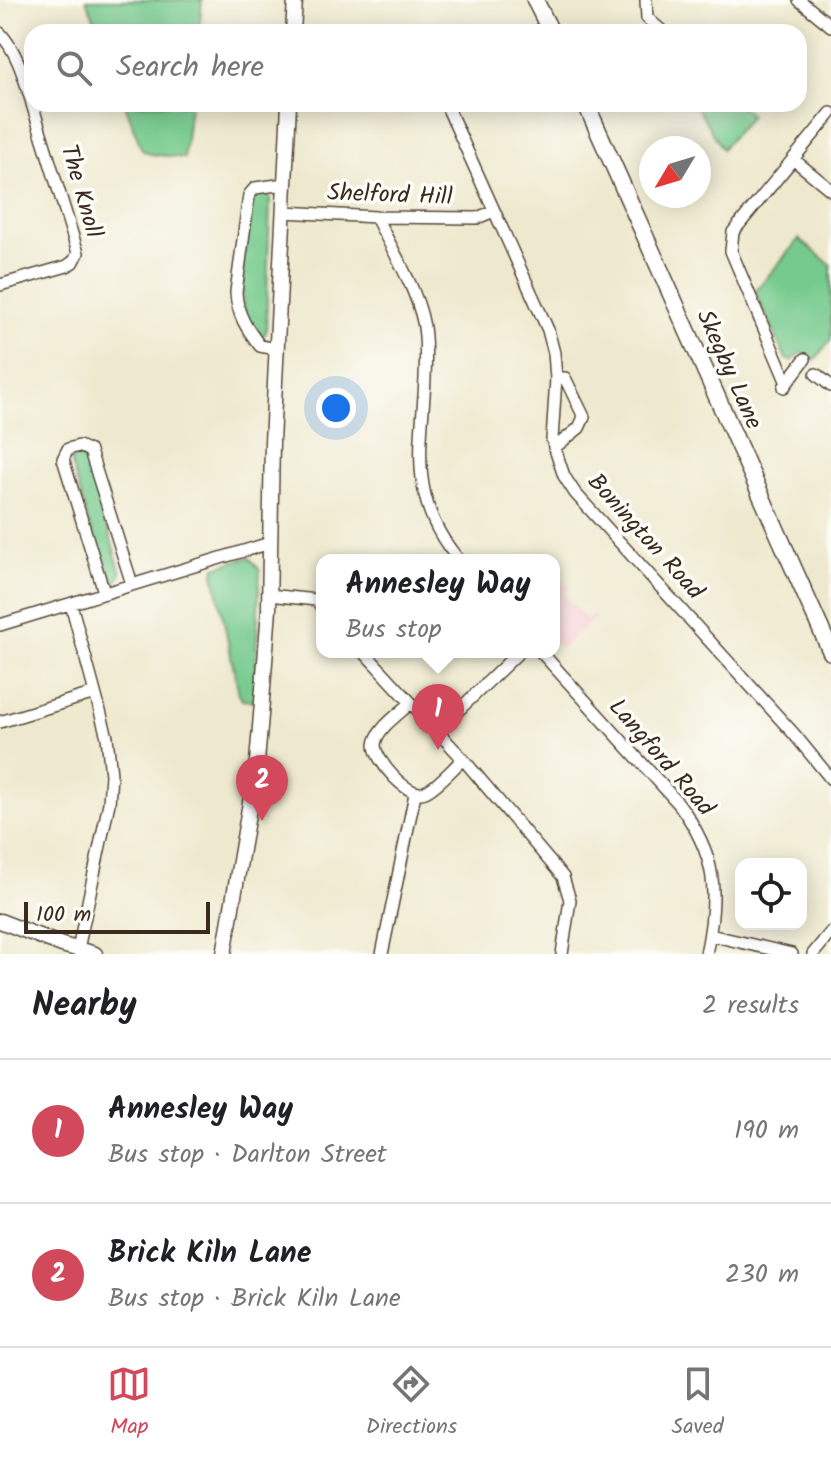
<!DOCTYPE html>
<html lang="en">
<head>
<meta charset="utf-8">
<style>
	body { margin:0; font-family:Kalam,sans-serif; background:#f6f6f6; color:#202124 }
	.controls { position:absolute; right:24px; bottom:24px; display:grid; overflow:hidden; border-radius:16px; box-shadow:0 4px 20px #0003 }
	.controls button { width:72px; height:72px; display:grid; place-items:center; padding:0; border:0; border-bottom:2px solid #e0e0e0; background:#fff; color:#202124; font:40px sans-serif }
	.compass { position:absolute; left:639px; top:136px; width:72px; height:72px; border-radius:50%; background:#fff; box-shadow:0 4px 20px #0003; rotate:232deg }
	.scale { position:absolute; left:24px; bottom:20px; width:186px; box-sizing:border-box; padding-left:8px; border:4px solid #3b2a1e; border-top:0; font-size:22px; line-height:28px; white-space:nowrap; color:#3b2a1e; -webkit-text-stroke:6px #fdfcf7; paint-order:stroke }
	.you { position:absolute; left:336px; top:408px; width:28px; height:28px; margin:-20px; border:6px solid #fff; border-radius:50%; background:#1a73e8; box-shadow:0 0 0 12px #1a73e833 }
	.badge { display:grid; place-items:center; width:52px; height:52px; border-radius:50%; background:#d1495b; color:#fff; font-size:26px; font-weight:700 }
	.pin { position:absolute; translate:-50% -66px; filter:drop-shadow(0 2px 4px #0008) }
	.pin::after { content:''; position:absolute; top:42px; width:28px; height:24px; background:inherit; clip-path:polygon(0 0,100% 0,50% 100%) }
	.popup { position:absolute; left:316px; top:554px; width:244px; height:104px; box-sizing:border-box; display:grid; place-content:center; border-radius:16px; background:#fff; filter:drop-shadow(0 2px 6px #0005); font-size:26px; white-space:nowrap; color:#757577 }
	.popup b { font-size:30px; color:#202124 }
	.popup::after { content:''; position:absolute; left:50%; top:100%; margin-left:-16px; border:16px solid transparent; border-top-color:#fff }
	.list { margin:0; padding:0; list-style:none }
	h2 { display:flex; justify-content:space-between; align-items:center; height:104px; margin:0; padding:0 32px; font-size:34px }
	h2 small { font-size:26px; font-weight:400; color:#757577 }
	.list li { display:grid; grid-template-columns:52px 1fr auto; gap:24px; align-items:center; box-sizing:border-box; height:144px; padding:0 32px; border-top:2px solid #e0e0e0 }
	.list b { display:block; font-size:30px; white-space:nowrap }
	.list p { margin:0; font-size:26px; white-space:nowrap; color:#757577 }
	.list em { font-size:26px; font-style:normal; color:#757577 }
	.icon { flex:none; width:44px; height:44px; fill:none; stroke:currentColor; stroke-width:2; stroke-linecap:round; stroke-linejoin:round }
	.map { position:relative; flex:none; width:831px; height:954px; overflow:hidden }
	.search { position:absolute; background:#fff; box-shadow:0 4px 20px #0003; left:24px; right:24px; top:24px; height:88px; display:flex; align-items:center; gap:20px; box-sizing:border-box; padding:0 28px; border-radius:24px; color:#757577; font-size:30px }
	.sheet { height:392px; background:#fff }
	nav { display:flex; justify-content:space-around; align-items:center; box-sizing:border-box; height:112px; border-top:2px solid #e0e0e0; background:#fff; font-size:22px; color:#757577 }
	nav a { display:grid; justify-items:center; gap:4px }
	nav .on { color:#d1495b }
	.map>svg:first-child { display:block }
	.built { fill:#f7cfd5 }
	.green { fill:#76ca8d; stroke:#587a56; stroke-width:2 }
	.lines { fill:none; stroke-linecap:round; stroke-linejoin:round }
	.minor-casing { stroke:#564738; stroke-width:14 }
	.tertiary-casing { stroke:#564738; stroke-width:17 }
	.secondary-casing { stroke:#564738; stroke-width:19 }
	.minor { stroke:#fff; stroke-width:11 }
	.tertiary { stroke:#fff; stroke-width:14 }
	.secondary { stroke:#fff; stroke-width:16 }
	.labels { text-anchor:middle; stroke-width:7; stroke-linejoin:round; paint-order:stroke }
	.street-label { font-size:24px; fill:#3b2a1e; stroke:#fdfcf7 }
</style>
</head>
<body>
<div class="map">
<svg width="831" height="954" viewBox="0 0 831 954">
	<rect width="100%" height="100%" fill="#fdfcf7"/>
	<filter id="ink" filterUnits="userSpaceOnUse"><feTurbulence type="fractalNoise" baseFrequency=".0125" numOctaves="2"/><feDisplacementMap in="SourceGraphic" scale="16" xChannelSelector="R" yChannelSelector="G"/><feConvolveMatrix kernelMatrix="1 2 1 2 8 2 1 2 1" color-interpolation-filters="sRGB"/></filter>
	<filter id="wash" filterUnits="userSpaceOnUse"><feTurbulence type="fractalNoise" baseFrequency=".006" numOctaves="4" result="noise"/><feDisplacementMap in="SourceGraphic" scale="32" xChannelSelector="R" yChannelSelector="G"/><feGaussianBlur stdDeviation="1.8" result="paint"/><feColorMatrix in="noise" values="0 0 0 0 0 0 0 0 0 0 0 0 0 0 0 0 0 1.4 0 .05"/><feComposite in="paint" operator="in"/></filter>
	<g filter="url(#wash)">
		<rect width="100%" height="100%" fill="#eee9ce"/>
		<!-- built -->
		<path class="built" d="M562 580 569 587 563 594 586 619 593 614 596 617 561 649 554 642V587Z"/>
		<!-- green -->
		<path class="green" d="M86 0H202L199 32H100Z
			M125 104H190L184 158 150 154 142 150Z
			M695 104H738L751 115 722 149Z
			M263 189 270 197 266 333 262 336C226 318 249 231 253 199Z
			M799 239 831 265V340L814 361 802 352 792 361 786 359 755 292Z
			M77 455 87 459 121 573 116 584 109 583 105 579 72 465V459Z
			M249 557 260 570 254 701 242 700 239 694 214 574 215 567Z"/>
	</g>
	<g filter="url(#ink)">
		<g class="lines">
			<!-- minor casing -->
			<g class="minor-casing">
				<path id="minor" d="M646 0 647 18 663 32
					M799 0 831 26
					M0 33C18 53 24 78 32 103
					M446 104 548 330 554 353 556 378 552 440 564 476 575 493 794 734 831 779
					M793 159 831 190
					M284 212 376 217 477 218 494 211
					M376 217C393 252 423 298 425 336 431 421 396 487 459 560
					M0 285 67 266 74 261 78 253 32 104
					M277 349 260 346C247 329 237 315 236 292L249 195 255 188 285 184
					M816 374 831 386
					M787 383 731 251 733 232 831 113
					M784 387 805 359
					M554 448 579 428 584 417 565 378H556
					M104 592 63 459 68 449 79 446 90 451 132 584
					M269 595 316 600 322 607
					M71 604 107 737 111 775 109 803 78 949
					M0 625 270 543
					M364 652 463 759 563 877 570 900 562 954
					M541 652 679 804C717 856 719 892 706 954
					M411 703C400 713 376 729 375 745 375 760 409 800 425 792 438 786 452 769 463 759
					M0 722 95 693
					M437 731 519 652
					M710 935 792 954
					M382 954 415 794
					M813 954 831 932"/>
			</g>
			<!-- tertiary casing -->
			<g class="tertiary-casing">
				<path id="tertiary" d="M293 32 295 0
					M0 921 62 945 95 954
					M224 954 257 762 261 715 269 609 272 442 289 104"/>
			</g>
			<!-- secondary casing -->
			<g class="secondary-casing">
				<path id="secondary" d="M535 0 551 32
					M586 104 831 652"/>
			</g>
			<!-- minor -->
			<use href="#minor" class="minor"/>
			<!-- tertiary -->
			<use href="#tertiary" class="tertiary"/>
			<!-- secondary -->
			<use href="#secondary" class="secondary"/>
		</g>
	</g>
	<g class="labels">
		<!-- street labels -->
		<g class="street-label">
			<text transform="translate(82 191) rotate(74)" y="8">The Knoll</text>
			<text transform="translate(390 194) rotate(2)" y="8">Shelford Hill</text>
			<text transform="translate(730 369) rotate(66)" y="8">Skegby Lane</text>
			<text transform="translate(646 536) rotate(48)" y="8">Bonington Road</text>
			<text transform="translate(662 757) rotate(49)" y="8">Langford Road</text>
		</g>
	</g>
</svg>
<div class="controls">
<button><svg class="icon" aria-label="locate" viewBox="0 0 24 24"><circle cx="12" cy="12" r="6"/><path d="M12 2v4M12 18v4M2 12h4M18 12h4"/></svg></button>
</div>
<svg class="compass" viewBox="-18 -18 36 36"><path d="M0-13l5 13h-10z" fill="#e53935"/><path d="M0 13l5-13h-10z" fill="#757577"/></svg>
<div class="scale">100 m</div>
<div class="you"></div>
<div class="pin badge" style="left:438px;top:750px">1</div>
<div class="popup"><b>Annesley Way</b>Bus stop</div>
<div class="pin badge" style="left:262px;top:821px">2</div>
<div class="search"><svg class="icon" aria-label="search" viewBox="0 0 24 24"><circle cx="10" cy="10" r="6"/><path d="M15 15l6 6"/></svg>Search here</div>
</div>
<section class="sheet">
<h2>Nearby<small>2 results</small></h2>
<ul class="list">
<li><span class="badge">1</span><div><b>Annesley Way</b><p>Bus stop · Darlton Street</p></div><em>190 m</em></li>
<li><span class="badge">2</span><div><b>Brick Kiln Lane</b><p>Bus stop · Brick Kiln Lane</p></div><em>230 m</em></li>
</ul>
</section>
<nav>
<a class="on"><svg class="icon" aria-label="map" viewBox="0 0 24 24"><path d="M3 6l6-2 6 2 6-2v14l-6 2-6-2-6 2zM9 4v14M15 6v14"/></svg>Map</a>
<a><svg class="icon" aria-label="directions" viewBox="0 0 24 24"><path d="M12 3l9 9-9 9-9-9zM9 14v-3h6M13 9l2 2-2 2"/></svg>Directions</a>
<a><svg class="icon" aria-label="saved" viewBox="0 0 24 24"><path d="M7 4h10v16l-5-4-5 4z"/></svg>Saved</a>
</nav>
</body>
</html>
